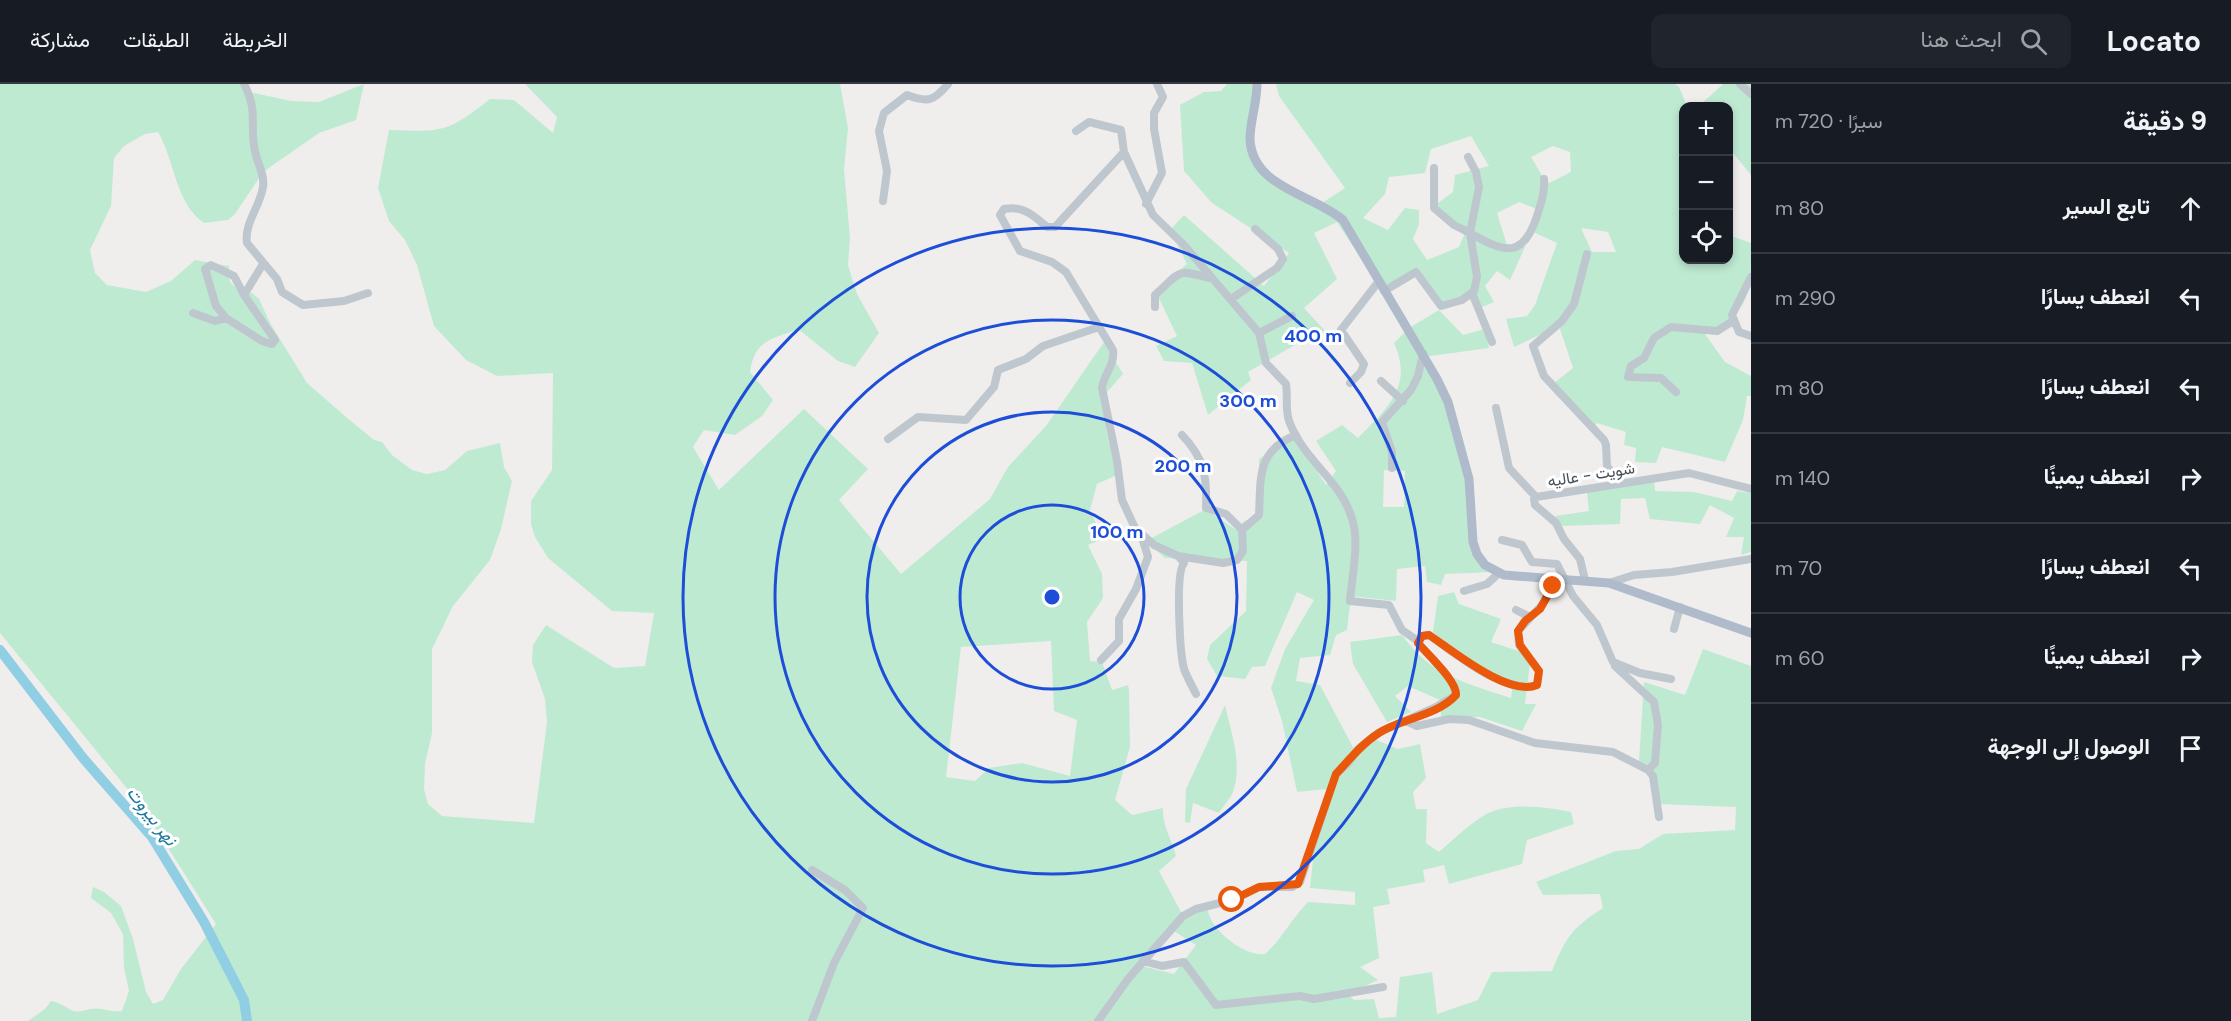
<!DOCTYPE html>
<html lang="ar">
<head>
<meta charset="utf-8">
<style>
	body { margin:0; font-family:"DM Sans",Vazirmatn,sans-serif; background:#20242c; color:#f1f3f6; direction:rtl }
	.controls { position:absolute; right:18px; top:18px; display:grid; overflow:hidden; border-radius:12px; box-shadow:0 3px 9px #0003 }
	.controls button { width:54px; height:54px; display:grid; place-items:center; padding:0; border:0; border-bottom:2px solid #363941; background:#171b24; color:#f1f3f6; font:30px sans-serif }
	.stop { position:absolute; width:18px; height:18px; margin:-14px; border:4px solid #ea580c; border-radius:50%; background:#fff }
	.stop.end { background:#ea580c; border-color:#fff; box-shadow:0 2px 6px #0008 }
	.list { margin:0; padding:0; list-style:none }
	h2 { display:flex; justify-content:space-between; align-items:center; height:78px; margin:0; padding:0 24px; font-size:26px }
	h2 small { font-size:20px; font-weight:400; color:#9ea1a6 }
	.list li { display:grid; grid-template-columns:39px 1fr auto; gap:18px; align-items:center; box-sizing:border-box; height:90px; padding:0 24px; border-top:2px solid #363941 }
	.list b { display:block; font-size:22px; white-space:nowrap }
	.list em { font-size:20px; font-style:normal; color:#9ea1a6 }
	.icon { flex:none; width:33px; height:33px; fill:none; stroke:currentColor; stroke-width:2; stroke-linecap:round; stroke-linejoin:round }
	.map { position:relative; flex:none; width:1751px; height:937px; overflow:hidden; direction:ltr }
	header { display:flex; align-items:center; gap:36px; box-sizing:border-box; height:84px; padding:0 30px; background:#171b24; border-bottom:2px solid #363941 }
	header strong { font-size:28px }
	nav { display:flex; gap:33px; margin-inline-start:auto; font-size:21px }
	.search { width:420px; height:54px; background:#20242c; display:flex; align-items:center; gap:15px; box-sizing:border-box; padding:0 21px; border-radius:12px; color:#9ea1a6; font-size:22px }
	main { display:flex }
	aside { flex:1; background:#171b24 }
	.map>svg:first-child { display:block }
	.green { fill:#bfead2; fill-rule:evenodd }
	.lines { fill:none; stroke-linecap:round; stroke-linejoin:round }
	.river { stroke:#90cee3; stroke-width:10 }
	.minor { stroke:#bfc7ce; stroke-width:8 }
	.major { stroke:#afbbca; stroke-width:9 }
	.route { stroke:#ea580c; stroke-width:8 }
	.ring { fill:none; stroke:#1d4ed8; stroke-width:3 }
	.labels { text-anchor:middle; stroke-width:6; stroke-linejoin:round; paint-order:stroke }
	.street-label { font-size:16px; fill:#475059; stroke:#fff }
	.water-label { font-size:18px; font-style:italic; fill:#19789a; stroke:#fff }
	.centre { fill:#1d4ed8; stroke:#fff; stroke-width:3 }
	.ring-label { font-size:18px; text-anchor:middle; font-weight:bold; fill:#1d4ed8; stroke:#fff; stroke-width:6; stroke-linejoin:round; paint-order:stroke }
</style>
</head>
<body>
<header>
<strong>Locato</strong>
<div class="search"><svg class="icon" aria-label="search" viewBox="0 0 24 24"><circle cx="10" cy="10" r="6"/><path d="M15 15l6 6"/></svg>ابحث هنا</div>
<nav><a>الخريطة</a><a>الطبقات</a><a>مشاركة</a></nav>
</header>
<main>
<aside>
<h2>9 دقيقة<small>سيرًا · 720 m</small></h2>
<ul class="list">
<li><svg class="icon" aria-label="ahead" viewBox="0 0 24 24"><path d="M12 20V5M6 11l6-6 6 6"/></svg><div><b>تابع السير</b></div><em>80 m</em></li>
<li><svg class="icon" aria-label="left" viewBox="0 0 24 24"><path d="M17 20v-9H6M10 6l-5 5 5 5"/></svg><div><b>انعطف يسارًا</b></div><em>290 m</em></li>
<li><svg class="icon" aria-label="left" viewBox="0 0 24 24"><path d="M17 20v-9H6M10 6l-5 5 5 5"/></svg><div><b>انعطف يسارًا</b></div><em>80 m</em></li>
<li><svg class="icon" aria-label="right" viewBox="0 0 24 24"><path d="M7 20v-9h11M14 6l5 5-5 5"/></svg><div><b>انعطف يمينًا</b></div><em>140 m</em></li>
<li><svg class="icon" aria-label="left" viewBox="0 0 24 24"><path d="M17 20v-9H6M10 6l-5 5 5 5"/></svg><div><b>انعطف يسارًا</b></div><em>70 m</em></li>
<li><svg class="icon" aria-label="right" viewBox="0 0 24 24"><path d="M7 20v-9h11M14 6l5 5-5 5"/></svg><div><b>انعطف يمينًا</b></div><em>60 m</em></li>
<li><svg class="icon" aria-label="arrive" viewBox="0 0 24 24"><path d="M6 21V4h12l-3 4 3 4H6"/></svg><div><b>الوصول إلى الوجهة</b></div></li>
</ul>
</aside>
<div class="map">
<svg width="1751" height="937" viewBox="0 0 1751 937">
	<rect width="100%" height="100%" fill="#f0eded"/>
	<!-- green -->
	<path class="green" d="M0 0H245L249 8 291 17 319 18 364 0 356 36 319 49 263 88 235 130 228 136 204 139C175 119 175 77 158 48L145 50 124 62 114 74 111 122 90 166 95 189 107 201 146 208 171 197 195 176 229 182 230 198 236 204 252 209 259 215 270 239 307 299 346 333 374 356 382 358 392 371 412 386 427 390 445 386 467 367 500 359 504 383 512 397 501 445 490 476 453 522 432 565V649L425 680 424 705 428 720 442 732 534 739 547 638 545 615 532 578 533 561 546 541 614 584 645 582 654 529 612 527 548 474 535 453 531 440V417L552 386 553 289 497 292 466 276 434 242 417 181 405 156 389 137 378 104 389 46C442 48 447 49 490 15L514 16 553 49 557 33 525 0H840L848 44 844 85 850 154 848 181 857 210 879 249 855 283 838 277 798 245C770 256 755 256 750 288L773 316 762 332 735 351 704 346 693 363 719 406 804 325 868 385 839 416 901 490 990 415 1008 383 1046 342 1104 258 1123 290 1107 308 1106 346 1117 391 1097 400 1090 426 1103 455 1088 461 1102 490 1103 514 1087 538 1090 577 1102 578 1112 606 1128 601 1129 606 1130 663 1115 716 1132 731 1163 724C1162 742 1172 755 1176 772L1159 787 1181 828 1208 826C1210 846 1245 873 1265 870 1282 855 1292 834 1308 818L1355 821V808L1310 804 1317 738 1327 705 1297 708 1282 637 1271 604 1285 565 1314 516 1297 508 1265 582 1252 583 1245 595 1217 592 1207 575 1210 561 1246 527 1247 477 1165 474 1146 457 1206 425 1236 446 1243 438 1260 430 1259 375 1294 352 1326 401 1336 387 1316 357 1342 341 1358 354C1386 325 1414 303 1394 259L1409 244 1439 226 1463 251 1485 245 1489 264 1423 273 1446 312 1473 408 1475 465 1492 488 1445 490 1441 501 1427 498 1425 482 1397 485 1396 517 1351 512 1347 546 1336 551 1330 571 1300 574 1296 597 1320 601 1355 667 1374 655 1398 665 1420 660 1426 694 1413 708 1416 725H1427L1426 759 1439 768C1453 756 1467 742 1483 732 1507 717 1546 723 1571 728L1574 740 1527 756 1522 780 1449 800 1444 781 1423 786 1425 798 1387 805 1390 820 1373 823 1379 874 1360 883 1378 896 1347 910 1354 916 1374 915 1379 934 1396 933 1400 893 1432 888 1437 930 1478 916 1492 888 1552 887C1565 854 1573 843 1603 824L1600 810 1543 811 1536 798 1616 767 1639 765 1663 750 1735 746 1736 723 1658 720 1655 698 1639 677 1644 598 1685 611 1703 565 1751 582V937H28L45 925 51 917C61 919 65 923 73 927 81 929 85 925 92 925 103 923 111 929 122 927L129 907 124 884 123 850 111 829 91 814 93 803 104 808 121 822 133 855 146 908 153 920 163 916 181 885 216 840 143 724 0 549ZM1384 386 1405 387 1404 423H1383ZM1051 557 1054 627 1077 636 1070 692 1022 679 989 684 975 697 946 693 961 563ZM1169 844 1196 861 1174 890 1142 882Z
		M1227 0H1256L1250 62 1274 99 1322 119 1345 104 1279 12 1276 0H1675L1679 3 1687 22H1684V176H1728L1729 151 1751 159C1751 209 1751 228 1705 250L1725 278 1751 292V312H1747L1743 336 1725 378 1662 363 1656 379 1635 378 1636 364 1624 361 1626 348 1597 339 1592 347 1549 303 1573 284 1559 242 1514 263 1506 235 1527 232 1535 221 1557 159 1533 148 1540 126 1519 118 1497 129 1507 161 1525 163 1510 196 1497 187 1485 202 1494 218 1477 225 1470 210 1436 219 1416 186 1383 208 1337 138 1314 149 1337 195 1304 224 1327 249 1300 258 1248 288 1251 296 1208 331 1192 279 1164 277 1156 262 1177 252 1155 206 1187 180 1170 146 1184 131 1264 202 1289 169 1212 119 1184 87 1180 21 1204 8 1221 7ZM1471 52 1489 82 1455 91 1453 108 1434 122 1464 151 1459 163 1427 176 1413 155 1419 140V126L1405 124 1388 146 1363 134 1385 110 1389 93 1425 89 1431 65ZM1553 62 1570 68 1571 88 1547 100 1531 73ZM1581 144 1608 148 1616 168H1592Z
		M1723 0H1751V91L1729 64 1728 22H1699Z
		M1751 382V468L1741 471 1744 453H1726L1734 434 1710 421 1700 440 1650 435 1645 414 1621 415 1620 440 1561 442 1555 432 1589 427 1586 401 1654 396 1655 407 1694 408 1732 417 1737 407 1751 409Z
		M1454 508 1459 520 1501 535 1491 558 1531 571 1525 620H1536L1522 647 1480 633H1441L1440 616 1408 602 1395 612 1411 628 1387 638 1353 580 1350 558 1402 551C1431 592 1466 599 1511 614L1513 598 1470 579 1433 548 1438 512Z
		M1225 621C1231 648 1242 677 1234 705 1232 713 1223 722 1219 729L1193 719 1190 739 1185 738 1186 705Z"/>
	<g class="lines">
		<!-- river -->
		<path class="river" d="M0 566 83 674 152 753 204 838 244 916 247 937"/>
		<!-- minor -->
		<path class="minor" d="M244 0C259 29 249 40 255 67 257 79 265 90 263 103 260 123 244 139 247 159L277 195 282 208 303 221 344 217 368 209
			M1740 0 1751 10
			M1076 47 1089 38 1121 46 1124 68 1153 131 1184 161 1259 249 1266 279 1286 300C1288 313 1285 324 1289 337 1305 379 1342 396 1353 438 1359 461 1352 493 1350 517L1389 521 1402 546 1418 557
			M1124 68 1055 143H1047C1034 132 1023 121 1004 125L1000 131 1020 167 1052 178 1066 188 1113 266C1115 281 1104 290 1102 304L1117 377 1122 416 1135 444 1154 461 1178 472 1223 479 1237 476 1243 467 1242 446 1259 431C1261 394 1256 367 1296 351
			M1468 73 1476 88 1479 103 1470 149C1505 169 1523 175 1537 132 1541 119 1545 108 1544 95
			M883 117 887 87 879 47 884 29 907 11C928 19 934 17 948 0
			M1146 120 1162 89 1154 45V29L1163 13 1157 0
			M1587 170 1574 220 1562 237 1533 262 1544 292 1604 356 1606 361 1607 382 1618 398
			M1751 193 1732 231 1739 248 1751 252
			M1384 207 1416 188 1441 222 1462 216 1474 207 1477 193 1470 149 1454 141 1434 124V84
			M1472 209 1492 258
			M1231 215 1277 184 1283 175 1278 165 1255 145
			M1155 223V211C1184 185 1175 185 1213 195
			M193 229 215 237 226 234 216 222 205 185 211 181 234 192 244 211 263 180
			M226 234 262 257 272 260 275 256 244 211
			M1259 249 1292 232
			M1381 297 1403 317
			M1350 299 1361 288 1364 280 1341 246 1379 197
			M1676 308 1661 294 1628 293 1631 282 1644 274 1654 254 1671 243 1717 247 1733 237
			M1496 324 1509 384 1536 413
			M1182 351C1205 375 1207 393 1206 424L1226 430 1242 446
			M888 355 918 333 966 336 994 303 998 286 1026 275 1043 262 1099 243
			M1392 384V368L1382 338 1411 306 1418 292 1423 270
			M1502 456 1522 461 1532 478 1557 480 1573 512 1597 541 1613 578 1640 589 1671 595
			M1179 473 1184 479C1175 489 1180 570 1184 585 1187 593 1192 602 1196 610
			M1585 496 1580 475 1564 455 1556 439 1535 421 1534 415 1536 413 1689 389 1751 405
			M1609 499 1634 491 1672 488 1751 475
			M1464 507 1487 500 1498 490
			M1516 526 1530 533
			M1674 545 1680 523
			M1101 576 1119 557V535L1136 505 1148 473 1141 450
			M1615 582 1654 618 1658 641 1655 679 1648 686
			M1406 637 1417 642 1449 635 1469 636 1535 659 1613 668 1648 686 1653 692 1659 733
			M1143 877 1162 882 1184 878 1216 921 1300 912 1314 915 1383 903
			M812 937 834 879 863 824 845 806 812 786
			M1098 937 1128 895 1183 832 1196 825 1236 815 1259 803H1292L1300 798 1336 690 1349 678 1358 665 1380 648 1436 623 1456 611C1457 597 1428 571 1418 559L1422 552 1429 551C1452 567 1507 613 1537 601L1539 587 1519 561 1518 547 1543 520 1556 494"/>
		<!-- major -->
		<path class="major" d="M1257 0C1257 19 1250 37 1250 55 1252 104 1313 110 1343 136L1437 295 1448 318 1469 395 1473 458 1477 470 1485 481 1504 491 1609 499 1751 549"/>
	</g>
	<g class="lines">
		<!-- route -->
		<path class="route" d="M1232 816 1259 803 1298 800 1336 690C1350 675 1365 656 1384 646 1406 634 1439 630 1456 611 1457 597 1428 571 1418 559L1422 552 1429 551C1452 566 1508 613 1537 601L1539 587 1520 561 1518 547 1525 537 1540 525 1553 502"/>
	</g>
	<!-- distance rings -->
	<g class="ring">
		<circle cx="1052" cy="513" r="92"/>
		<circle cx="1052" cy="513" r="185"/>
		<circle cx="1052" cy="513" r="277"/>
		<circle cx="1052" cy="513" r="369"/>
	</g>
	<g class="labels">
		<!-- street labels -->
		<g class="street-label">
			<text transform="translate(1591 390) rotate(-9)" y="6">شويت - عاليه</text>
		</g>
		<!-- water labels -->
		<g class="water-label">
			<text transform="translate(152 732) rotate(52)" y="6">نهر بيروت</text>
		</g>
	</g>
	<circle cx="1052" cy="513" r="9" class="centre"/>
	<g class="ring-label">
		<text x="1313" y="258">400 m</text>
		<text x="1248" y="323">300 m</text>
		<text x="1183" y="388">200 m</text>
		<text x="1117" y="454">100 m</text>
	</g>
</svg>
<div class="controls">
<button>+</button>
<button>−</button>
<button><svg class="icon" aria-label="locate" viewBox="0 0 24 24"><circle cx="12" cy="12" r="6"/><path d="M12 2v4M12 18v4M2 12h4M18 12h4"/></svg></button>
</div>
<div class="stop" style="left:1232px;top:816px"></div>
<div class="stop end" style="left:1553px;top:502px"></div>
</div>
</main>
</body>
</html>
